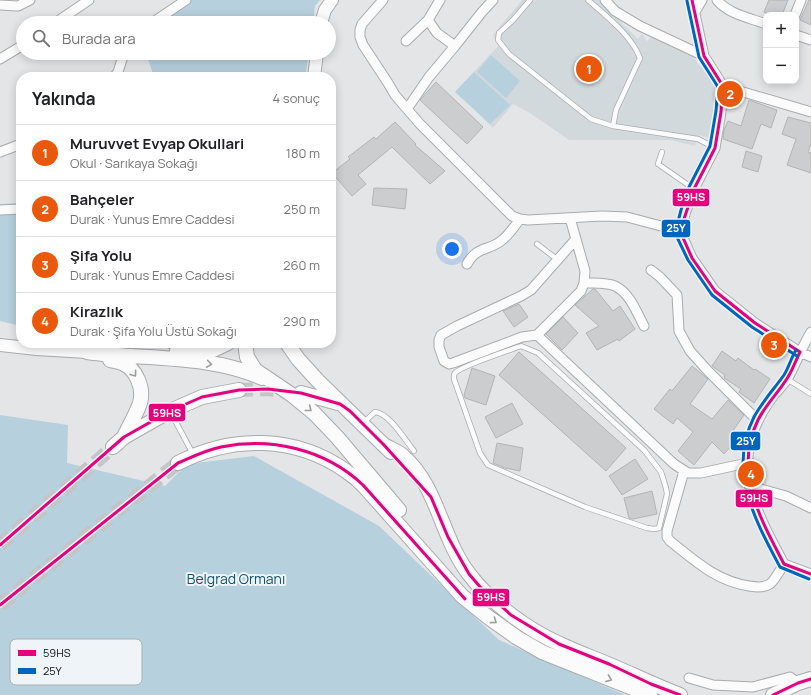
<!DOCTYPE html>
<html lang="tr">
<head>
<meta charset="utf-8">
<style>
	body { margin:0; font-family:Manrope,sans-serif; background:#f2f2f2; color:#202124 }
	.controls { position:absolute; right:12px; top:12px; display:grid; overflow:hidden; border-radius:8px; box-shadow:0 2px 10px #0003 }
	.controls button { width:36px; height:36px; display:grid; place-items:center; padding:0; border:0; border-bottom:1px solid #e0e0e0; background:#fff; color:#202124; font:20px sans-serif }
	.you { position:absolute; left:452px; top:249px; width:14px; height:14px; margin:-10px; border:3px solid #fff; border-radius:50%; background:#1a73e8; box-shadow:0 0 0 6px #1a73e833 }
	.badge { display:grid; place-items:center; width:26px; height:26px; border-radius:50%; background:#ea580c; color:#fff; font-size:13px; font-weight:700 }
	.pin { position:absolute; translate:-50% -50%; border:2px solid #fff; box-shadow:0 1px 4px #0006 }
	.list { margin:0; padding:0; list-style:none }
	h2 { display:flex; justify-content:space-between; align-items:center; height:52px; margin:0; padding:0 16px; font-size:17px }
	h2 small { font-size:13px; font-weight:400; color:#757577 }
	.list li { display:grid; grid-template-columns:26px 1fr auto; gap:12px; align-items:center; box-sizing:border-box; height:56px; padding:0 16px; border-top:1px solid #e0e0e0 }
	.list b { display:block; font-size:15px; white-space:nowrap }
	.list p { margin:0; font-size:13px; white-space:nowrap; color:#757577 }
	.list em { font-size:13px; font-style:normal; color:#757577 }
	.icon { flex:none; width:22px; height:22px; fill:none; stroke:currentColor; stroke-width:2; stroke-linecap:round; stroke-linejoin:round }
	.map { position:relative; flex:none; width:811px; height:695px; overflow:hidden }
	.search { position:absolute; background:#fff; box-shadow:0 2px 10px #0003; left:16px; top:16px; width:320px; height:44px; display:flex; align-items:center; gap:10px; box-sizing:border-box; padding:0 14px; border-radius:22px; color:#757577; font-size:15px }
	.panel { position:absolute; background:#fff; box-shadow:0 2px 10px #0003; left:16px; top:72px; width:320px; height:276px; border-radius:16px }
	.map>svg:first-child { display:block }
	.built { fill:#d1d9dd }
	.green { fill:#b6d0de }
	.building { fill:#cbcdce; stroke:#b2b4b5 }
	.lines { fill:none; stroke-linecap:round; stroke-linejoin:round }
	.primary-tunnel { stroke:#c3c5c7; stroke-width:14; stroke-dasharray:14 7; stroke-linecap:butt }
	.lane-casing { stroke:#a9abad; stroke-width:6 }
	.street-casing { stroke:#a9abad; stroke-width:11 }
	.secondary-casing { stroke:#a9abad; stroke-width:14 }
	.primary-casing { stroke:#a9abad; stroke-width:16 }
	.lane { stroke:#fbfbfb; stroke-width:4.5 }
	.street { stroke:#fbfbfb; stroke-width:9 }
	.secondary { stroke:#fbfbfb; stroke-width:12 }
	.primary { stroke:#fbfbfb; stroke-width:14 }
	.bus-1-casing { stroke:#eef4f7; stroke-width:6 }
	.bus-2-casing { stroke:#eef4f7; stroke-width:6 }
	.bus-1 { stroke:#e5007d; stroke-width:3 }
	.bus-2 { stroke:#0065bd; stroke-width:3 }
	.oneway { stroke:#9c9d9d }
	.labels { text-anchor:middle; stroke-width:4; stroke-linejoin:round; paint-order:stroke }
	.park-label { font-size:14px; fill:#0f5471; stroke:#eef4f7 }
	.key { fill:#eef4f7; stroke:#abb0b2; stroke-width:1 }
	.key-label { font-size:11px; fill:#0e1011 }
	.line-badge { stroke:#eef4f7; stroke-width:1.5 }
	.badge-label { font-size:11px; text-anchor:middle; font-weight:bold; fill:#fff }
</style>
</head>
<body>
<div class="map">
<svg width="811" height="695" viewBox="0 0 811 695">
	<rect width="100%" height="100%" fill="#e3e5e7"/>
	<!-- built -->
	<path class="built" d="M522 0H598L638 39 642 34 647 41 654 34 690 53 717 88 709 138 699 135 695 146 671 140H569L530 113 513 104 493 128 456 91 498 46 493 35Z"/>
	<!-- green -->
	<path class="green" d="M177 0H320L315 6 313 23H151L156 17Z
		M146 53H309L305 77H154Z
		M491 55 520 81 506 98 477 72Z
		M474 72 510 105 490 124 455 92Z
		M21 203V326L0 321V204Z
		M0 415 68 425 67 463 165 486 187 464 254 456 379 526 499 640 625 695H0Z"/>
	<!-- building -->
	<path class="building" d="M769 0H788L782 15H771L764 12Z
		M809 0H811V25L800 20Z
		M436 82 483 127 467 144 420 100Z
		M749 100 777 110 771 128 761 124 752 149 723 139 724 130 728 121 741 126Z
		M788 117 811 123V144L808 152 811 153V173L787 165 796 139 782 134Z
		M395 122 416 144 415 145 445 171 430 184 392 147 358 175 366 184 352 196 332 173 350 159 348 157 374 137 376 139Z
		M746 151 762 156 758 172 742 167Z
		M374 188 407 189 405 209 372 205Z
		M593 289H595L613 311 620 306 635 329 619 341 618 339 597 350 586 333 599 326 575 305Z
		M519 304 528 317 514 327 503 311Z
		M563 317 578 333 562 350 546 334Z
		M722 351 736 361 738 358 754 370 755 369 770 379 754 403 739 392 741 389 724 378 725 375 712 366Z
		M519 352 626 448 606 471 499 375Z
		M692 366 708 379 690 404 712 419 728 400 744 415 730 435 736 440 724 454 712 442 694 465 678 451 693 432 677 418 673 424 654 409 670 389 672 391Z
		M472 368 495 376 486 405 465 398 464 395Z
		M512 403 523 424 496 438 485 417Z
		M497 443 523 448 520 471 505 468 493 463Z
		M635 459 648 479 622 495 609 476Z
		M652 491 657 514 633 519 629 518 624 498Z"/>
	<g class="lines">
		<!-- primary-tunnel -->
		<path class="primary-tunnel" d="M239 390 268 389 291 392
			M0 545 113 447
			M0 605 178 463"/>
		<!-- lane casing -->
		<g class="lane-casing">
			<path id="lane" d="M530 0 513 20 499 33 498 40 509 54 591 119 613 126
				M588 0C607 17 631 35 640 58L616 110 613 126 698 139 715 148
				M662 152 658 164 694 189
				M537 244 558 260
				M521 346 538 353 644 450 661 472 666 488 667 494 659 528 654 529 647 528 585 507 488 465 480 453 454 379C454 376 453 376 455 373 461 366 510 350 521 346Z
				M787 379 811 394
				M171 413 193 454
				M363 423 375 412C389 413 405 440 414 451"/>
		</g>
		<!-- street casing -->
		<g class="street-casing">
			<path id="street" d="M383 0 362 24 360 30V37L363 45 388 83 395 95 407 109
				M605 0 615 11 640 26 704 56
				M692 0 704 56 723 86 721 112 715 148 694 189 686 211 680 231 692 258 715 291 755 323 800 352 811 357
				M717 0C728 14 750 18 766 24
				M0 5 18 6 30 0
				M695 12 702 0
				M795 15 801 0
				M428 20 437 33 455 46 482 12 493 0
				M55 23 89 0
				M152 23 186 0
				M796 35 811 40
				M406 41 428 20 440 0
				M455 46 429 77 407 109 420 124 512 216 520 219 528 220 602 216 627 217 680 231
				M0 59 23 45
				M114 77 118 72 124 53
				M723 86 811 112
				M0 152 21 144
				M0 210 21 209
				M570 218 585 271 584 283 581 291 537 335 522 337 453 363 449 364 444 361 439 347V340L441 335 457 326 521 296 531 290 576 239
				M467 264C477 246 488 251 501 241 509 235 514 227 520 219
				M651 270 660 277 677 295 679 331 690 351 708 371 758 421
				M584 283C593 283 607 282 615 286 630 293 637 313 644 326
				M811 332C802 347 796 363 788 378 784 384 779 389 774 395 768 403 762 412 758 421 732 471 760 519 784 564L811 574
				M537 335 674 464 688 473H701L747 463
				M170 343 183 351
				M684 471 667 531V537L670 541C694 560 716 581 749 586 756 587 763 588 770 584 775 580 780 570 784 564
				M750 486 786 496 811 508
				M689 678 713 685 753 687 790 677 798 683"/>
		</g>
		<!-- secondary casing -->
		<g class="secondary-casing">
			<path id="secondary" d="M321 23 325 10 332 0
				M314 77 317 53
				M0 345 37 349 87 352"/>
		</g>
		<!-- primary casing -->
		<g class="primary-casing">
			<path id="primary" d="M245 343 247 357 255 370 292 395 314 413 337 437 399 510
				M287 343 298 359 318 381 391 452
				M177 351 209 352 228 343
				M87 352C143 360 210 354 262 378
				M110 360C114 361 119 362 122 363 137 369 144 389 140 403 136 415 129 426 124 437
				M301 393 338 403
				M384 445C390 449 398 451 403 456 438 486 441 538 469 574 490 602 528 630 560 644 576 652 594 658 610 665 634 675 656 686 680 695
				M113 447 124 437 170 411 202 397 239 390
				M178 463C232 435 295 435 346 471 352 475 358 480 363 485L462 596 488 617 516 637 542 652 650 695
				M773 695 798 683 811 679"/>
		</g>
		<!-- lane -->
		<use href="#lane" class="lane"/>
		<!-- street -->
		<use href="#street" class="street"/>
		<!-- secondary -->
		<use href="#secondary" class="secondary"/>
		<!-- primary -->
		<use href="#primary" class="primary"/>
		<!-- bus-1 casing -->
		<g class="bus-1-casing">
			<path id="bus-1" d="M692 0 704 56 723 86 721 112 715 148 694 189 680 231 692 258 715 291 755 323 800 352
				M800 352C796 360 793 369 788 377 779 392 766 404 758 420 733 471 760 518 784 564L811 574
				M0 545 124 437 170 411 202 397 239 390 268 389 301 393 340 404 350 411 384 445 431 497 448 537 469 574 481 588 511 615 559 644 609 664 651 684 680 695
				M0 605 178 463C192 457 206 450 221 447 271 437 325 449 363 485L465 599
				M773 695 798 683 811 679"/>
		</g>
		<!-- bus-2 casing -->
		<g class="bus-2-casing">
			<path id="bus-2" d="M687 1 699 57 718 87 716 111 710 146 689 187 681 210 675 233 688 260 712 295 752 327 797 356
				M796 350C791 358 789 367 784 375 774 389 762 402 754 417 727 470 755 520 780 567L809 579"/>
		</g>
		<!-- bus-1 -->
		<use href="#bus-1" class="bus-1"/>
		<!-- bus-2 -->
		<use href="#bus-2" class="bus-2"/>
	</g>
	<!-- one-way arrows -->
	<defs><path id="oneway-chevron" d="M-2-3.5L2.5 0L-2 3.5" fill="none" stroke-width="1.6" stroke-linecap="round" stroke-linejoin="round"/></defs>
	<g class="oneway">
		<use href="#oneway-chevron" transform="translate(209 364) rotate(8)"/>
		<use href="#oneway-chevron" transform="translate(134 374) rotate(54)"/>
		<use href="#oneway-chevron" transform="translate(309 409) rotate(39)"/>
		<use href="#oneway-chevron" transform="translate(494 621) rotate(36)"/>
		<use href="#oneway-chevron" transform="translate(609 679) rotate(21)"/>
	</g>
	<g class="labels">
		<!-- park labels -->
		<g class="park-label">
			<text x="236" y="584">Belgrad Ormanı</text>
		</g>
	</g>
	<!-- legend -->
	<rect x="10" y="639" width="132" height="46" rx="6" class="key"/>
	<rect x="18" y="650" width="18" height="6" fill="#e5007d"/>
	<rect x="18" y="668" width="18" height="6" fill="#0065bd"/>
	<g class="key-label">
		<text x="43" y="657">59HS</text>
		<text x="43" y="675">25Y</text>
	</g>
	<g class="line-badge">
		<rect x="672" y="188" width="38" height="19" rx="4" fill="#e5007d"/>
		<rect x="661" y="219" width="30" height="19" rx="4" fill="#0065bd"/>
		<rect x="148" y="403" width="38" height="19" rx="4" fill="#e5007d"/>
		<rect x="730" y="431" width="31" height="20" rx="4" fill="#0065bd"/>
		<rect x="735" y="489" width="38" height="19" rx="4" fill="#e5007d"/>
		<rect x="472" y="588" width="38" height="19" rx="4" fill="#e5007d"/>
	</g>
	<g class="badge-label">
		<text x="691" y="201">59HS</text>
		<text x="676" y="232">25Y</text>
		<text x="167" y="417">59HS</text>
		<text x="746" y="445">25Y</text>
		<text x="754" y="502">59HS</text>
		<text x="491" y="601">59HS</text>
	</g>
</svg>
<div class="controls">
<button>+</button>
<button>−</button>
</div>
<div class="you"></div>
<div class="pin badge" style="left:589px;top:69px">1</div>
<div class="pin badge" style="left:730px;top:94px">2</div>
<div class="pin badge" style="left:774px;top:345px">3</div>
<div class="pin badge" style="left:751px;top:474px">4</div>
<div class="search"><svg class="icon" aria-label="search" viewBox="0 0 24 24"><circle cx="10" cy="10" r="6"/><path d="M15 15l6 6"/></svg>Burada ara</div>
<section class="panel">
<h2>Yakında<small>4 sonuç</small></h2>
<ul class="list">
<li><span class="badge">1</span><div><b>Muruvvet Evyap Okullari</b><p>Okul · Sarıkaya Sokağı</p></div><em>180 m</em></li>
<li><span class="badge">2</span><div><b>Bahçeler</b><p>Durak · Yunus Emre Caddesi</p></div><em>250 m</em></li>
<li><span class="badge">3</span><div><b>Şifa Yolu</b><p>Durak · Yunus Emre Caddesi</p></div><em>260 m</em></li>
<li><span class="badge">4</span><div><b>Kirazlık</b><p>Durak · Şifa Yolu Üstü Sokağı</p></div><em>290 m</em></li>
</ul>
</section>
</div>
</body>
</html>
